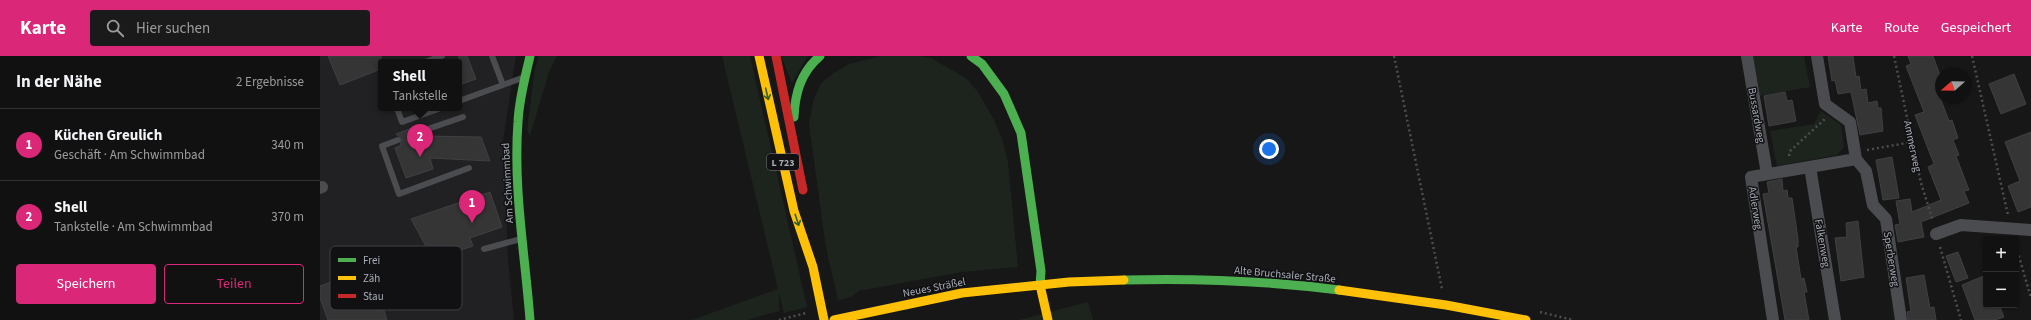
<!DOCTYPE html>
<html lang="de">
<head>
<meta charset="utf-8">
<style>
	body { margin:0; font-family:"Source Sans 3",sans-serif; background:#1a1a1a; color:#f1f3f6 }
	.controls { position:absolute; right:12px; bottom:12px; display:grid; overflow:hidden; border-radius:4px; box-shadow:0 1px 3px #0004 }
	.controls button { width:36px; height:36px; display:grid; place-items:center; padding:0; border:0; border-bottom:1px solid #303131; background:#111; color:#f1f3f6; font:20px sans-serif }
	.compass { position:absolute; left:1615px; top:12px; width:36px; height:36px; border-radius:50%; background:#111; box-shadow:0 1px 3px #0004; rotate:250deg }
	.you { position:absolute; left:949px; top:93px; width:14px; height:14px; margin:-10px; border:3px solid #fff; border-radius:50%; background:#1a73e8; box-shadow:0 0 0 6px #1a73e833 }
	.badge { display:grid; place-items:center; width:26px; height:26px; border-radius:50%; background:#db2777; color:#fff; font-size:13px; font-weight:700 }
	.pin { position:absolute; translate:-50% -33px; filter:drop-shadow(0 1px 2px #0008) }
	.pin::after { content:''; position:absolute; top:21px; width:14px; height:12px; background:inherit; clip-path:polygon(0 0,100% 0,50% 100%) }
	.popup { position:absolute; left:58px; top:3px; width:84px; height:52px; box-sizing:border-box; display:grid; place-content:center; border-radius:4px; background:#111; filter:drop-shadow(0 1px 3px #0005); font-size:13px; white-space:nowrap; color:#9c9d9f }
	.popup b { font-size:15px; color:#f1f3f6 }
	.popup::after { content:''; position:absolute; left:50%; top:100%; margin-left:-8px; border:8px solid transparent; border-top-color:#111 }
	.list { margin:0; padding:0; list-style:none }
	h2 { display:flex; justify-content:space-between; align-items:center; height:52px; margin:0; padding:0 16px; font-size:17px }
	h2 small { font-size:13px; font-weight:400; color:#9c9d9f }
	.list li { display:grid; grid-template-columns:26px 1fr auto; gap:12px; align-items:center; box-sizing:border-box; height:72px; padding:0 16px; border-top:1px solid #303131 }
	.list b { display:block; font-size:15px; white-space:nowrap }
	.list p { margin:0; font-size:13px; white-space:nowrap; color:#9c9d9f }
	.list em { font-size:13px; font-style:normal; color:#9c9d9f }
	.actions { display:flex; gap:8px; padding:12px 16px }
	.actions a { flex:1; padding:9px 0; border:1px solid #db2777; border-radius:4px; text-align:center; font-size:14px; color:#db2777 }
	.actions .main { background:#db2777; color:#fff }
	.icon { flex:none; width:22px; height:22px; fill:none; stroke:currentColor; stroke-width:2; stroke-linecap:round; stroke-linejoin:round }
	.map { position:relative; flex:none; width:1711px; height:264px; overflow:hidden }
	header { display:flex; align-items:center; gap:24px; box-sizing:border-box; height:56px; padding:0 20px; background:#db2777; color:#fff }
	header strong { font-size:19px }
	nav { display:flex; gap:22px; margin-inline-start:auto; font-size:14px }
	.search { width:280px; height:36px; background:#1a1a1a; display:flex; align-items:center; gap:10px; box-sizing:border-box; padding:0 14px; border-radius:4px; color:#9c9d9f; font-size:15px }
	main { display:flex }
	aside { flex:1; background:#111 }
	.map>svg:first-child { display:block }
	.built { fill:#212123; fill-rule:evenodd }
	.green { fill:#1d241e }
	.building { fill:#353536; stroke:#3f4043 }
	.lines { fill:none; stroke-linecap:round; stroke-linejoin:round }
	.path { stroke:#4d4e52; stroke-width:2.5; stroke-dasharray:2 3; stroke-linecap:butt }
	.lane { stroke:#4b4c50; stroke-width:6 }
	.street { stroke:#4b4c50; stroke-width:12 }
	.fast { stroke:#4caf50; stroke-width:9 }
	.slow { stroke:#ffc107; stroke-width:9 }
	.jam { stroke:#c62828; stroke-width:9 }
	.oneway { stroke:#2e6032 }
	.labels { text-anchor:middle; stroke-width:3; stroke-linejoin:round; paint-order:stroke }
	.shield { fill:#111113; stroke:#7b7e86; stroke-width:1 }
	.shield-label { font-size:10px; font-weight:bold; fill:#a8adb8 }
	.street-label { font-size:11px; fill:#a8adb8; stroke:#111113 }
	.key { fill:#111113; stroke:#3e4045; stroke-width:1 }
	.key-label { font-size:11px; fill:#a8adb8 }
</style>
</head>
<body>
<header>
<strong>Karte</strong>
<div class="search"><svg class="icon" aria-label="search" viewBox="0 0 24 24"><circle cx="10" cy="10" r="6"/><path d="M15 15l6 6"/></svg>Hier suchen</div>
<nav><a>Karte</a><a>Route</a><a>Gespeichert</a></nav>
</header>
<main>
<aside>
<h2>In der Nähe<small>2 Ergebnisse</small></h2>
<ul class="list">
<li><span class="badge">1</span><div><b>Küchen Greulich</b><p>Geschäft · Am Schwimmbad</p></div><em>340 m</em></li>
<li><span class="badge">2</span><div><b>Shell</b><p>Tankstelle · Am Schwimmbad</p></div><em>370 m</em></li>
</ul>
<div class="actions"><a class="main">Speichern</a><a>Teilen</a></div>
</aside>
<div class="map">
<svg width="1711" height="264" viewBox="0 0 1711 264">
	<rect width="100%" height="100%" fill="#171717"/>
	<!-- built -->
	<path class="built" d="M0 0H196L183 85 188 204 194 264H0ZM61 6H139V52H61Z"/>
	<!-- green -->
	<path class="green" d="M219 0H237L229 16 210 80 207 74 215 12Z
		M402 0H430L487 251 464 257 459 236V255L427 264H372L458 233Z
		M461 0H488L472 27Z
		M562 0H599L611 2 646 22 658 36 674 64 683 85 688 106 698 211 641 216 539 235 531 241 518 244 506 192 489 68 493 45 501 27 514 17 529 8Z
		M1433 0H1484L1490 31 1440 40Z
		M1501 55 1521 69 1524 91 1517 99 1457 110 1450 75 1494 68Z
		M768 246 773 264H673H699Z"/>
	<!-- building -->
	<path class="building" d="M8 0H61V13L20 29Z
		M139 0H147L156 23 139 29Z
		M1508 0H1533L1536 21 1539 20 1541 34 1546 33 1548 47 1557 45 1558 52H1561L1563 75 1540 79 1531 36 1518 38 1515 24 1512 25Z
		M1588 0H1613L1621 22V44L1629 65 1632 64 1638 82 1633 84 1639 99 1636 100 1649 134 1644 135 1649 147 1601 166 1604 181 1578 186 1575 169 1580 168 1576 145 1590 143 1592 156 1621 144 1608 111 1614 108 1595 59 1604 56 1586 10 1591 8Z
		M1694 18 1706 48 1681 58 1669 28Z
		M1465 36 1467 45 1472 44 1476 65 1449 70 1444 40Z
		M100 69 98 77 104 80 161 81 170 105 110 102 113 113 86 122 75 92 80 90 82 83 76 78Z
		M1711 76V151L1698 156 1688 130 1700 125 1685 86Z
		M1572 101 1579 142 1563 144 1556 104Z
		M1462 123 1463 135 1467 134 1468 142H1472L1478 183V191H1476L1481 223 1484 222 1487 236H1484L1489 264H1465L1443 138 1449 137 1447 126Z
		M170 136 182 171 150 182 153 190 113 203 91 163Z
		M1538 165 1544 221 1521 225 1515 182 1527 181 1526 167Z
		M1638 196 1648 222 1636 226 1626 200Z
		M50 212 67 264H8L0 242V230Z
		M1604 219 1610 252 1614 251 1616 264H1588L1587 256 1591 255 1586 222Z
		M1666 219V249H1679L1684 261 1675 264H1655L1642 229Z"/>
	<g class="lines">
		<!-- path -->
		<path class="path" d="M1074 0 1122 233
			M1574 0 1601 127 1613 165
			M1652 0 1688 159
			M1547 94 1592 86
			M1469 100 1470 95 1505 63
			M1696 190 1711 242
			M1620 191 1641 264
			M1220 256 1253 264
			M459 264 486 257"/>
		<!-- lane -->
		<path class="lane" d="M172 0 183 29
			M105 6 122 0
			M139 45 202 22
			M77 52 82 66 121 52
			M102 75 143 61
			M78 84 62 90 79 138 149 112
			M164 193 201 183"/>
		<!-- street -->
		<path class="street" d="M1427 0 1447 118
			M1497 0 1505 48 1530 66 1536 103
			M1536 103 1546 115 1553 149 1566 163 1581 264
			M1490 111 1515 264
			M0 132 2 131
			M1616 178 1641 169 1711 174
			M1453 264 1431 121 1536 103"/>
		<!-- fast -->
		<path class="fast" d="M210 0C205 22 199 43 198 66 193 132 205 198 210 264
			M651 0 662 8 684 38 701 77 721 215 720 229
			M474 61C475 37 481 16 500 0
			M804 224C875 222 948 225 1019 234"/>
		<!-- slow -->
		<path class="slow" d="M439 0 474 155 493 211 504 264
			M720 229 728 264
			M1019 234 1126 249 1206 264
			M514 264 642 237 749 226 804 224"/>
		<!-- jam -->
		<path class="jam" d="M456 0 483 134"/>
	</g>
	<!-- one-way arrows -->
	<defs><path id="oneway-shaft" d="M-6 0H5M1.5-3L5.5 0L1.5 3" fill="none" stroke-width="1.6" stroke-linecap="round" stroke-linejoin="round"/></defs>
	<g class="oneway">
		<use href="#oneway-shaft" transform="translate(447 38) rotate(77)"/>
		<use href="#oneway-shaft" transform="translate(477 164) rotate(72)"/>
	</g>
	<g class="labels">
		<!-- shield labels -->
		<rect class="shield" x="447" y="98" width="32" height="16" rx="3"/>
		<g class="shield-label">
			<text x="463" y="110">L 723</text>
		</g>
		<!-- street labels -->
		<g class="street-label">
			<text transform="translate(1437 59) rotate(80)" y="4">Bussardweg</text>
			<text transform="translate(1593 90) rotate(78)" y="4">Ammerweg</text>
			<text transform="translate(187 127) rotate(-93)" y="4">Am Schwimmbad</text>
			<text transform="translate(1436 152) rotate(81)" y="4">Adlerweg</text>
			<text transform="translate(1503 187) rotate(80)" y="4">Falkenweg</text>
			<text transform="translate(1572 203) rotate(81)" y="4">Sperberweg</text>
			<text transform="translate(965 218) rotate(5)" y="4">Alte Bruchsaler Straße</text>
			<text transform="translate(614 231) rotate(-11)" y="4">Neues Sträßel</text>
		</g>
	</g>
	<!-- legend -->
	<rect x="10" y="190" width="132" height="64" rx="6" class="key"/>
	<rect x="18" y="202" width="18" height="4" fill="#4caf50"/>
	<rect x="18" y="220" width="18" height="4" fill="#ffc107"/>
	<rect x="18" y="238" width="18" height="4" fill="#c62828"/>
	<g class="key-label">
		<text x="43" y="208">Frei</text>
		<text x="43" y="226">Zäh</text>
		<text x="43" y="244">Stau</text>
	</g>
</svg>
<div class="controls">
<button>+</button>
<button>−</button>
</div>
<svg class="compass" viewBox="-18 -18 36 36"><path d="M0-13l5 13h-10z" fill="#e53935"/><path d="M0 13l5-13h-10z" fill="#9c9d9f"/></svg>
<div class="you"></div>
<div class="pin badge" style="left:152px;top:167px">1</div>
<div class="pin badge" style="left:100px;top:101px">2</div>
<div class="popup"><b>Shell</b>Tankstelle</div>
</div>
</main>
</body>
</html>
